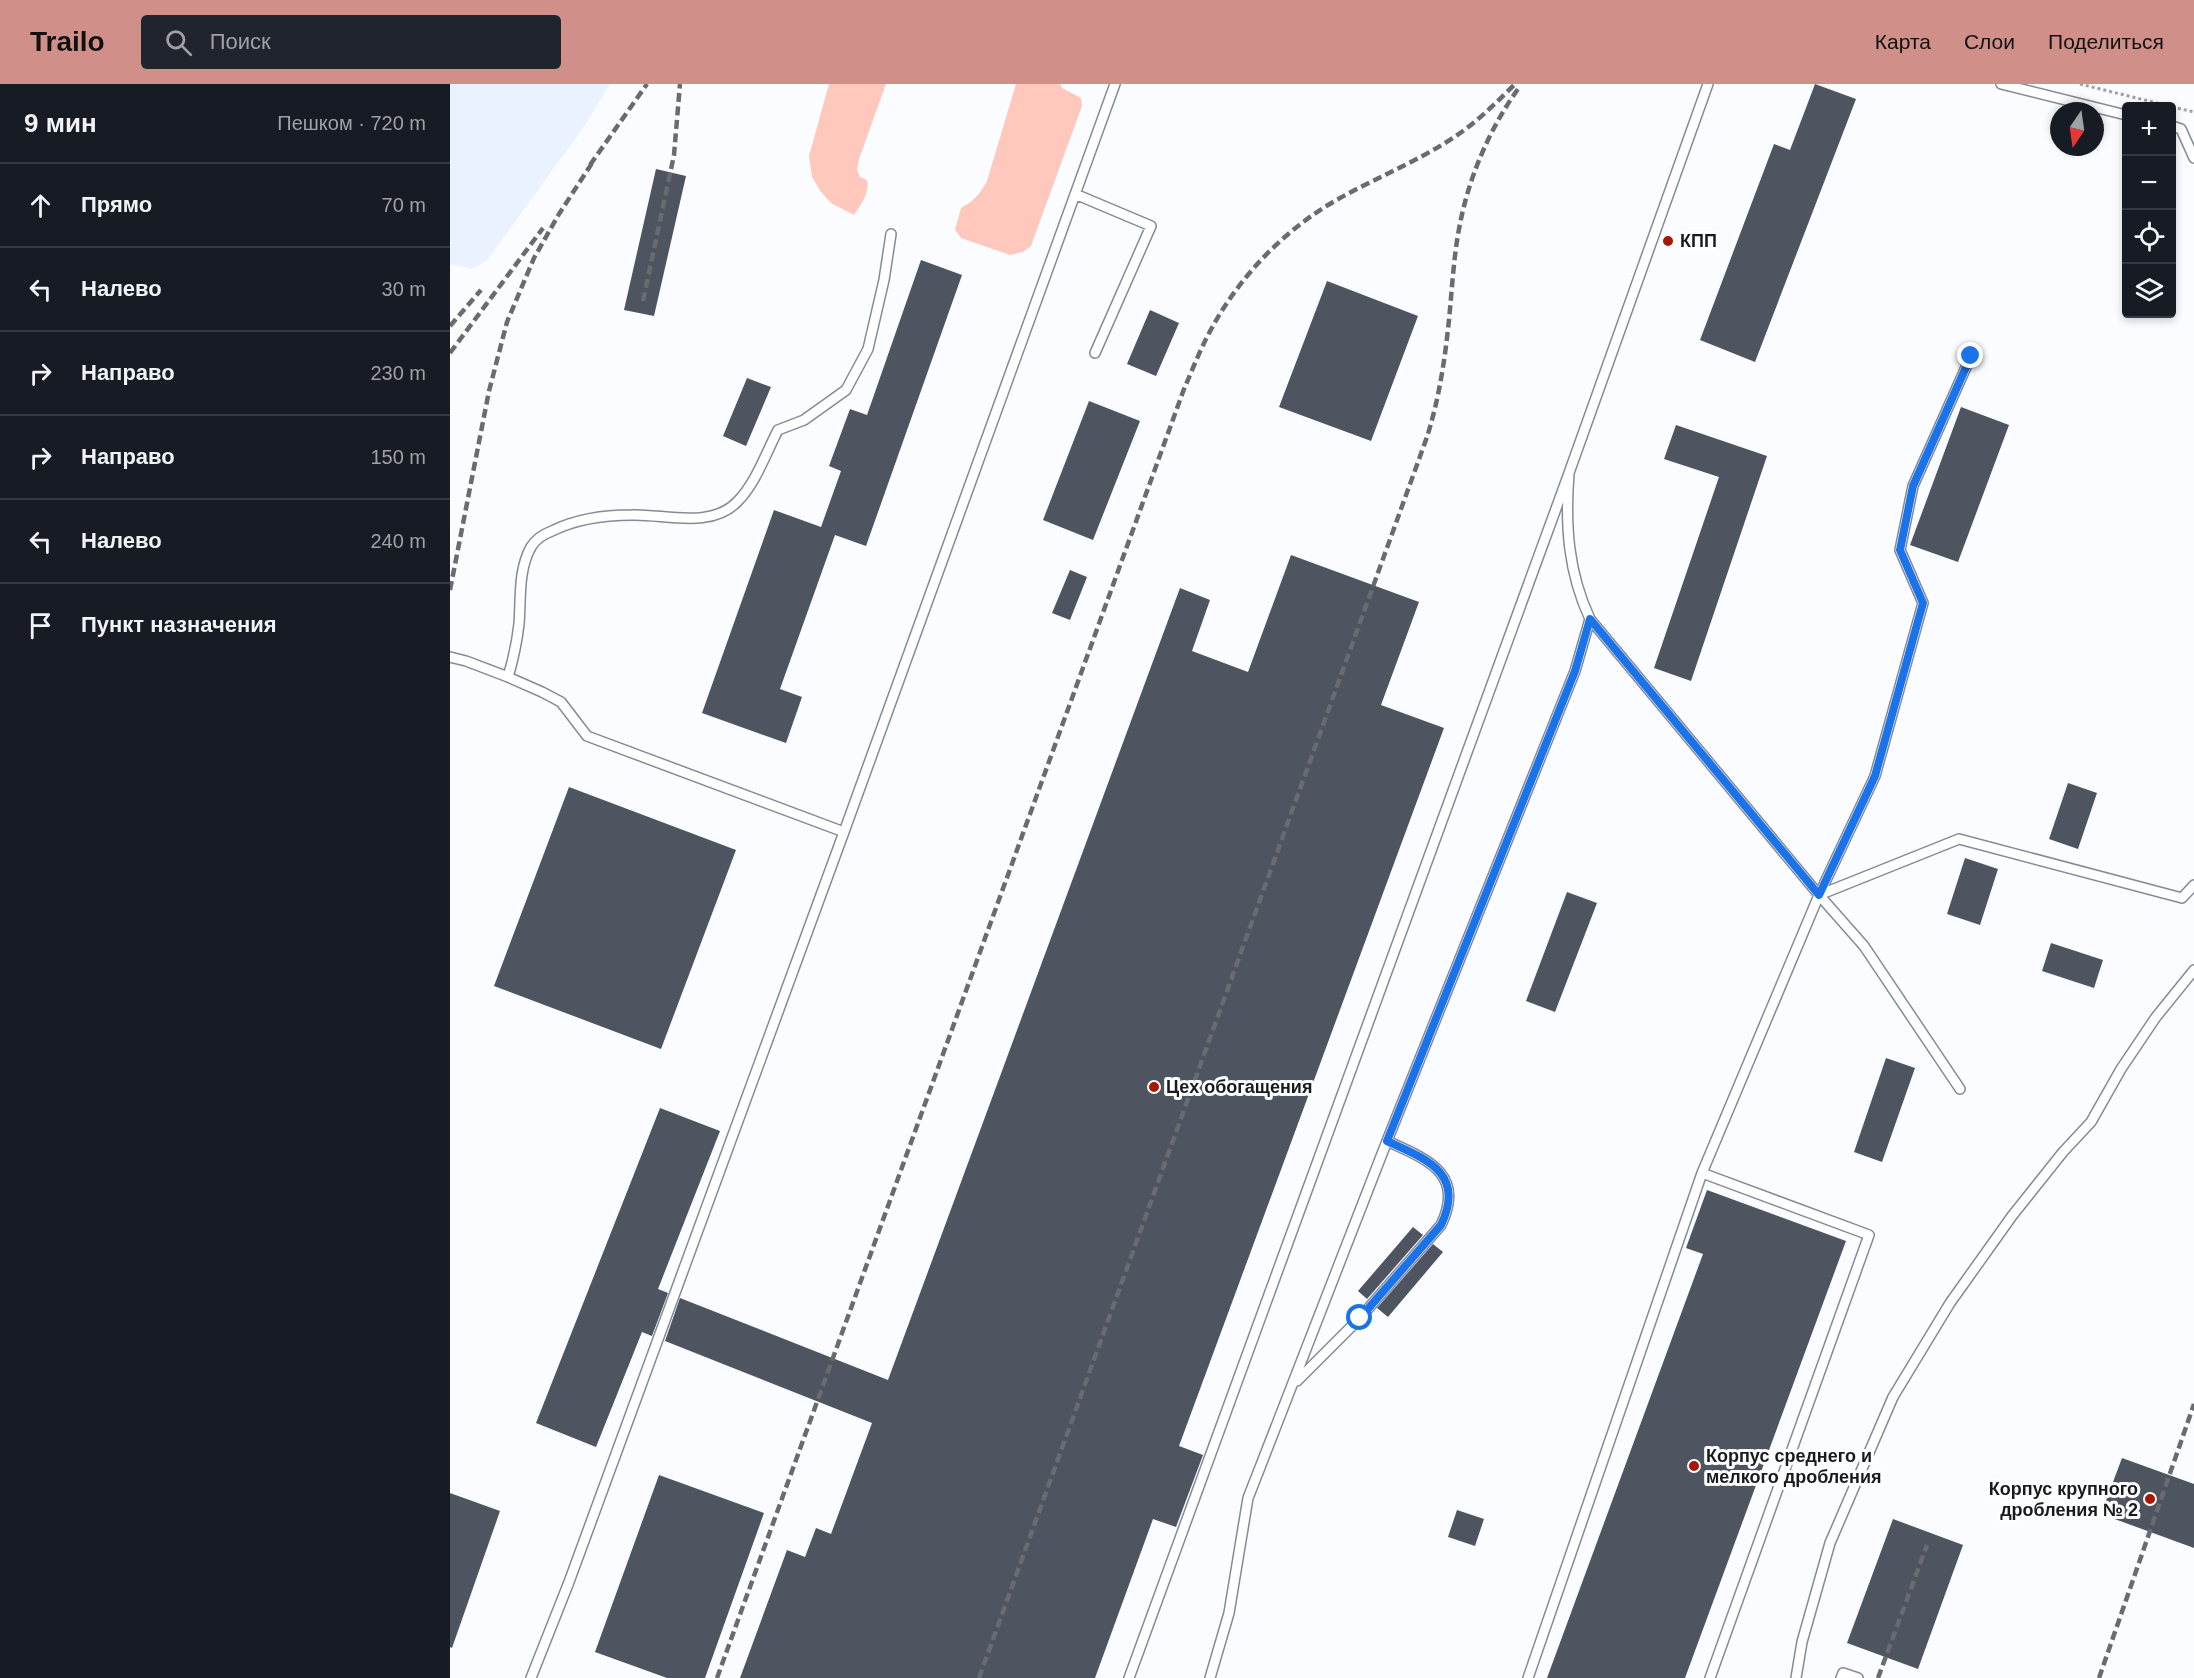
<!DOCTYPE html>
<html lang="ru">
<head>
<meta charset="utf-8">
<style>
	body { margin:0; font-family:Arial,sans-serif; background:#20242c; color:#f1f3f6 }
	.controls { position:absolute; right:18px; top:18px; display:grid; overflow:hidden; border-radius:6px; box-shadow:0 3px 9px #0003 }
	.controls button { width:54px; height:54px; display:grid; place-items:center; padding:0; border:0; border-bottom:2px solid #363941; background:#171b24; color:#f1f3f6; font:30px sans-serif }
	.compass { position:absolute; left:1600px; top:18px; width:54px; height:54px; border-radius:50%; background:#171b24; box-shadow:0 3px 9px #0003; rotate:193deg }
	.stop { position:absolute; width:18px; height:18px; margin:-14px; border:4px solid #1a73e8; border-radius:50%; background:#fff }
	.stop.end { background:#1a73e8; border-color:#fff; box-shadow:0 2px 6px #0008 }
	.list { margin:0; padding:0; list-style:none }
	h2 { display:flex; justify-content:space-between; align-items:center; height:78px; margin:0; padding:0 24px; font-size:26px }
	h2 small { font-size:20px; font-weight:400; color:#9ea1a6 }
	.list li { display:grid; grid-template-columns:39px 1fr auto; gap:18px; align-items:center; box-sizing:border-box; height:84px; padding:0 24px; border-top:2px solid #363941 }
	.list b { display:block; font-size:22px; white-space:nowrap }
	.list em { font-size:20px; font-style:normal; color:#9ea1a6 }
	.icon { flex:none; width:33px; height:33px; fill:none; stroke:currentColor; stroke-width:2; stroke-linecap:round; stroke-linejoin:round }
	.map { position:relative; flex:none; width:1744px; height:1594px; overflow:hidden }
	header { display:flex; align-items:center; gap:36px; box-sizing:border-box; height:84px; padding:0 30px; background:#d09089; color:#111 }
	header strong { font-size:28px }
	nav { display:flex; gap:33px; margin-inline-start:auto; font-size:21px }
	.search { width:420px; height:54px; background:#20242c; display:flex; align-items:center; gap:15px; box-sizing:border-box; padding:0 21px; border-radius:6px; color:#9ea1a6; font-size:22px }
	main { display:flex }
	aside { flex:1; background:#171b24 }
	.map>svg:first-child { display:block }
	.built { fill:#ebf2ff }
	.green { fill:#ffc8bd }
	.building { fill:#4e5460 }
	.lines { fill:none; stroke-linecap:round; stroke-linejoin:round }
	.lane-casing { stroke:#848b98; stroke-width:12 }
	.path { stroke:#9ea0a4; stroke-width:3; stroke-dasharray:3 3; stroke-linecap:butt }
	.lane { stroke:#fff; stroke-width:9 }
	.rail { stroke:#696b70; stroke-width:4.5; stroke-dasharray:9 4.5; stroke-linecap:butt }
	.route { stroke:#1a73e8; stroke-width:8 }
	.poi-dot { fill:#a81604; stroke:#fff; stroke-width:2 }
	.labels { text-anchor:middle; stroke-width:6; stroke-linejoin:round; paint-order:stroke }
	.poi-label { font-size:18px; font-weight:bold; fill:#191b21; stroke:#fff; text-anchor:start }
</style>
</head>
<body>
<header>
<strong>Trailo</strong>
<div class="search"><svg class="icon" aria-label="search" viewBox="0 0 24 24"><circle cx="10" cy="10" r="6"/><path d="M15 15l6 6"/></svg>Поиск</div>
<nav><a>Карта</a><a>Слои</a><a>Поделиться</a></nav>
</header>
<main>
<aside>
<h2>9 мин<small>Пешком · 720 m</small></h2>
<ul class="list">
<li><svg class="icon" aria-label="ahead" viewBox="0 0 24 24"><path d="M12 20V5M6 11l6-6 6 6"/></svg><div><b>Прямо</b></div><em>70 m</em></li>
<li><svg class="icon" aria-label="left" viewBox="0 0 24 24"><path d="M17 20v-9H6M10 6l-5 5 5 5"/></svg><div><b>Налево</b></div><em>30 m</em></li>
<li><svg class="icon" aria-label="right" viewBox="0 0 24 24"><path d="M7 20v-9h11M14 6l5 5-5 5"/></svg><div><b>Направо</b></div><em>230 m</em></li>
<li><svg class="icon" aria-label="right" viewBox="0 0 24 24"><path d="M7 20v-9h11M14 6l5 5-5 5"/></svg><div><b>Направо</b></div><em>150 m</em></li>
<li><svg class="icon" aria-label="left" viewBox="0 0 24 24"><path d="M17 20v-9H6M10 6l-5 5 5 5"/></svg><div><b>Налево</b></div><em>240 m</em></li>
<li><svg class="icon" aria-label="arrive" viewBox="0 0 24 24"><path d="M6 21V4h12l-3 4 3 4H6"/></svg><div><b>Пункт назначения</b></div></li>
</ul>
</aside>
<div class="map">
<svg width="1744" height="1594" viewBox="0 0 1744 1594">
	<rect width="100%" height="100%" fill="#fafcff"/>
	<!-- built -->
	<path class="built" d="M0 0H160L133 44 38 175 23 185 0 180Z"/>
	<!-- green -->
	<path class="green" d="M379 0H436L409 75 407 86 410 93 417 96C420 109 411 120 404 131L381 119 371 108 362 93 359 72Z
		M566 0H610L612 4 631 14 632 22 581 162 573 168 560 171 511 154 505 146 511 124C524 117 530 110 537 97Z"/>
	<!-- building -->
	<path class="building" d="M1365 0 1406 15 1305 278 1250 256 1324 60 1340 66Z
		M206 85 236 92 204 232 174 226Z
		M471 176 512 191 416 462 385 451 330 605 352 613 336 659 252 629 324 426 371 443 391 387 379 382 400 325 417 331Z
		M877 197 968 232 921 357 829 323Z
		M700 226 729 239 706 292 677 280Z
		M297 294 321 303 296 362 273 352Z
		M639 317 690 337 643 456 593 436Z
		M1511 323 1559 341 1508 478 1460 461Z
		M1226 341 1317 372 1241 597 1204 584 1269 393 1214 375Z
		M841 471 969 518 931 621 994 644 729 1362 753 1371 726 1443 703 1435 645 1594H290L337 1466 355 1473 366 1444 381 1450 422 1339 215 1257 230 1214 438 1296 730 504 760 516 742 567 798 588Z
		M620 486 637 493 620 536 602 529Z
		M1618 699 1647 709 1628 765 1599 755Z
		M119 703 286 766 211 965 44 902Z
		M1515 774 1548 785 1530 841 1497 830Z
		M1117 808 1147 819 1105 928 1076 917Z
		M1601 859 1653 876 1644 904 1592 887Z
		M1436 974 1465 984 1432 1078 1404 1068Z
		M210 1024 270 1047 208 1205 218 1209 202 1252 192 1248 146 1363 86 1339Z
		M1257 1106 1396 1157 1235 1594H1097L1253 1170 1236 1164Z
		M963 1143 973 1151 917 1215 908 1207Z
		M983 1160 993 1168 938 1233 927 1224Z
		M1672 1374 1744 1400V1464L1651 1430Z
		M209 1391 314 1429 255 1594H217L145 1568Z
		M0 1409 50 1427 2 1564 0 1563Z
		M1007 1426 1034 1435 1025 1462 998 1453Z
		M1443 1435 1513 1461 1468 1585 1397 1559Z"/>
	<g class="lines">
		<!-- lane casing -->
		<g class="lane-casing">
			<path id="lane" d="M1258 0 1119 389C1115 441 1118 488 1140 535L1369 811 1414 862 1510 1005
				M1551 0 1676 31
				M1722 42 1731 45 1744 74
				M625 110 701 142 645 269
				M0 573 16 577 58 593
				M394 748 137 652 111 618 92 608 58 593C63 576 67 558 69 540 71 515 68 486 81 463 85 456 94 450 102 447 126 435 155 431 182 431 215 430 261 445 287 418 306 399 316 369 328 346L354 336 396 306 418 265 434 196 441 150
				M1369 811 1509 755 1732 814 1744 801
				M1252 1089 1419 1151 1260 1594
				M847 1297 910 1234 991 1141C1016 1089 976 1075 937 1057
				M81 1594 119 1498 394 748 665 0
				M679 1594 1119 389
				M760 1594 779 1529 798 1414 809 1386 937 1057 1125 587 1140 535
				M1078 1594 1252 1089 1369 811 1425 692 1473 519 1450 466 1463 402 1521 272
				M1346 1594 1352 1558 1380 1459 1443 1313 1500 1219 1562 1132 1613 1068 1641 1038 1671 985 1706 933 1744 886
				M1391 1594 1393 1589 1408 1594"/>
		</g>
		<!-- path -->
		<path class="path" d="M1630 0 1719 22
			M1722 23 1744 28"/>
		<!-- lane -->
		<use href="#lane" class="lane"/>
		<!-- rail -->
		<path class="rail" d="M140 81 197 0
			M193 217 224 71 230 0
			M0 242 31 206
			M0 269 93 144
			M0 506 39 307 57 238 84 174 109 130 144 76
			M267 1594 734 305C741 289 748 271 756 255 783 201 826 153 878 121 916 98 958 82 995 59 1022 43 1043 22 1065 0
			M529 1594 977 353C988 318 994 282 998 245 1002 210 1003 174 1010 140 1019 93 1040 44 1068 5
			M1428 1594 1477 1461
			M1649 1594 1744 1320"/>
	</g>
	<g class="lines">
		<!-- route -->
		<path class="route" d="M910 1234 991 1141C1016 1089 976 1075 937 1057L1125 587 1140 535 1369 811 1425 692 1473 519 1450 466 1463 402 1521 272"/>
	</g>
	<!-- markers -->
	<g class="poi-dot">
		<circle cx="1218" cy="157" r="6"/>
		<circle cx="704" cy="1003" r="6"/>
		<circle cx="1244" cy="1382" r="6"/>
		<circle cx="1700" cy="1415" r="6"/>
	</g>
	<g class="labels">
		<!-- poi labels -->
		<g class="poi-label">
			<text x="1230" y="163">КПП</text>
			<text x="716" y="1009">Цех обогащения</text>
			<text x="1256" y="1378">Корпус среднего и<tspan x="1256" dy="21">мелкого дробления</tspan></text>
			<text x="1688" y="1411" text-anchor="end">Корпус крупного<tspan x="1688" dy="21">дробления № 2</tspan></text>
		</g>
	</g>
</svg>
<div class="controls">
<button>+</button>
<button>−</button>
<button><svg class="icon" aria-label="locate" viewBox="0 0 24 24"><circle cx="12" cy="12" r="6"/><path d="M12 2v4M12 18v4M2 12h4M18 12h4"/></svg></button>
<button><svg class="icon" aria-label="layers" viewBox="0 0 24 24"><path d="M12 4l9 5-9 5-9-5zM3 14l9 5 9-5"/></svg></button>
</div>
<svg class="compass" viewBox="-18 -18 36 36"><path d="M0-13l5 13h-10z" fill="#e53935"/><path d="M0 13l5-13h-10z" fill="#9ea1a6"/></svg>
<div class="stop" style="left:910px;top:1234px"></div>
<div class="stop end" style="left:1521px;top:272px"></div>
</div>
</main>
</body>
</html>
